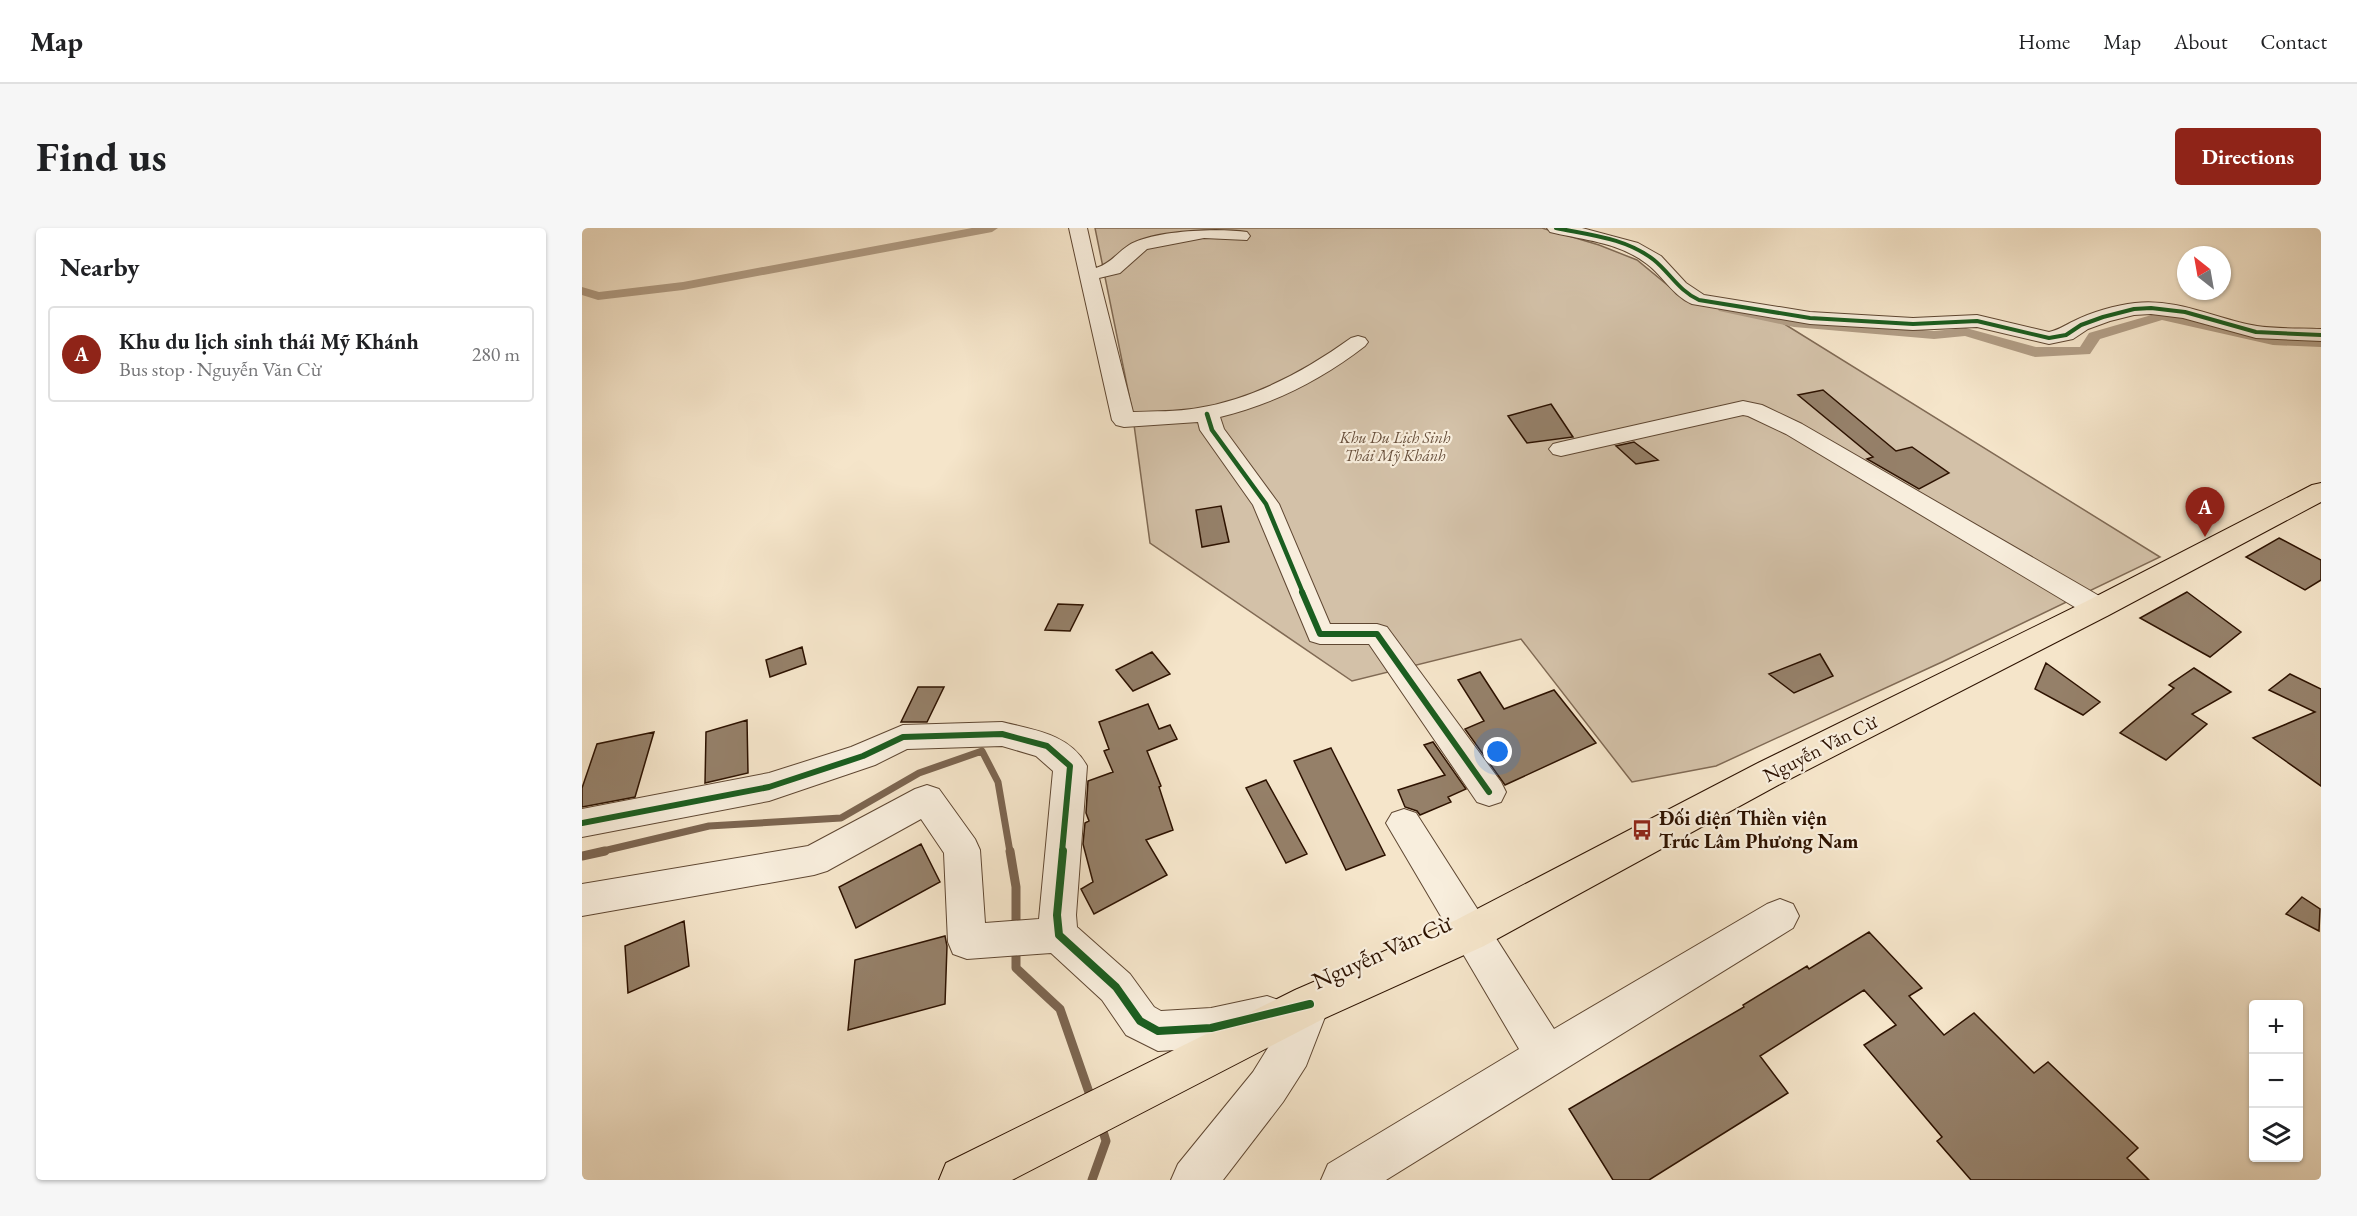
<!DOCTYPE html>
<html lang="en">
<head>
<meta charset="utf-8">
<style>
	body { margin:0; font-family:"EB Garamond",serif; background:#f6f6f6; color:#202124 }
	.controls { position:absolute; right:18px; bottom:18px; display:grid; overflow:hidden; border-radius:6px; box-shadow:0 2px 4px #0004 }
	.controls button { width:54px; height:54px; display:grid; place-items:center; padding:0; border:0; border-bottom:2px solid #e0e0e0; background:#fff; color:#202124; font:30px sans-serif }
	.compass { position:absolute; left:1595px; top:18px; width:54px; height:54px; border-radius:50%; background:#fff; box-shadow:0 2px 4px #0004; rotate:329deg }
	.you { position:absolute; left:916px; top:524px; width:21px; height:21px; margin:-15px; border:4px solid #fff; border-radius:50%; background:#1a73e8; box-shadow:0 0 0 9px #1a73e833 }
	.badge { display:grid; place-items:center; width:39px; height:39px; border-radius:50%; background:#8f2418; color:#fff; font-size:20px; font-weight:700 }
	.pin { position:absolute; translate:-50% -50px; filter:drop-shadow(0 2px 3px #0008) }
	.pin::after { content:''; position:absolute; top:32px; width:21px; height:18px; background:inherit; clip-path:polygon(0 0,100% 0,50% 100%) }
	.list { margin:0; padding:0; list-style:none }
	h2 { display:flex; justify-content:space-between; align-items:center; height:78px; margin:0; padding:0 24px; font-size:26px }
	h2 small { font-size:20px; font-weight:400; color:#757577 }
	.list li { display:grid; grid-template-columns:39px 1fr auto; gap:18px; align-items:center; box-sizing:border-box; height:96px; margin:0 12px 12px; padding:0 12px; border:2px solid #e0e0e0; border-radius:6px }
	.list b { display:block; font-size:22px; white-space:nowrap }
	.list p { margin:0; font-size:20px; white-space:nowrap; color:#757577 }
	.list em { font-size:20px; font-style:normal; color:#757577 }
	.icon { flex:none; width:33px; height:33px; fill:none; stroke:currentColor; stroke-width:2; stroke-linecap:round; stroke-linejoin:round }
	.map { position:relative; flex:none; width:1739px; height:952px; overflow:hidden; border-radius:6px }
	header { display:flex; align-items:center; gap:36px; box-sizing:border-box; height:84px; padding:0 30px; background:#fff; border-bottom:2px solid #e0e0e0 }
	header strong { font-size:28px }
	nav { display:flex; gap:33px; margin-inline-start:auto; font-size:21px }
	.intro { display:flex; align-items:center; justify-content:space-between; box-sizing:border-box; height:144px; padding:0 36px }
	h1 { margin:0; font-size:42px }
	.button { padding:15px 27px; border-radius:6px; background:#8f2418; color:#fff; font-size:21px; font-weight:700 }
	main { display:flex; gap:36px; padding:0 36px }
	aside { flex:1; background:#fff; border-radius:6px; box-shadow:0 2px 4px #0004 }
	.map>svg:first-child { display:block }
	.green { fill:#d3c1a8; stroke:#806a54; stroke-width:1.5 }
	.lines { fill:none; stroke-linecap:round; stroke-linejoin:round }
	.stream-far1 { stroke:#7c6550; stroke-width:7 }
	.stream { stroke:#7c6550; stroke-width:9 }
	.canal { fill:#b19d85; fill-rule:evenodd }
	.building { fill:#958069; stroke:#2d1200; stroke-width:1.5 }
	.minor-casing { stroke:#5f4732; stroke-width:2 }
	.major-casing { stroke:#2d1200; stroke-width:2 }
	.minor { fill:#f8eedd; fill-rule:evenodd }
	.major { fill:#f5e5ca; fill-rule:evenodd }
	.cycleway-far3-casing { stroke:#f8eedd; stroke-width:6 }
	.cycleway-far2-casing { stroke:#f8eedd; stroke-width:8 }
	.cycleway-far1-casing { stroke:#f8eedd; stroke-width:10 }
	.cycleway-casing { stroke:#f8eedd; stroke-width:11 }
	.cycleway-far3 { stroke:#1b5e20; stroke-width:4 }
	.cycleway-far2 { stroke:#1b5e20; stroke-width:4.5 }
	.cycleway-far1 { stroke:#1b5e20; stroke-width:6 }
	.cycleway { stroke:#1b5e20; stroke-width:8 }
	.labels { text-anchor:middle; stroke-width:4.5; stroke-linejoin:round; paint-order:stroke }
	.far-park-label { font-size:16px; font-style:italic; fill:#674f3b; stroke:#f8eedd }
	.street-label { font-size:20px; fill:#2d1200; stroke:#f8eedd }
	.poi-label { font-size:20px; font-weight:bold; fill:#2d1200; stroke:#f8eedd; text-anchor:start }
	.near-street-label { font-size:24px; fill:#2d1200; stroke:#f8eedd }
</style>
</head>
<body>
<header>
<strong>Map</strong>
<nav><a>Home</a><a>Map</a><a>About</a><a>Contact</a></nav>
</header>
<div class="intro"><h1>Find us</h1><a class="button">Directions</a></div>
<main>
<aside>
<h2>Nearby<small></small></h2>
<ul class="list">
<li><span class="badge">A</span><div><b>Khu du lịch sinh thái Mỹ Khánh</b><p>Bus stop · Nguyễn Văn Cừ</p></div><em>280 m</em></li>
</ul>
</aside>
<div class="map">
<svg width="1739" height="952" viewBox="0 0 1739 952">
	<rect width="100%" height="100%" fill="#f5e5ca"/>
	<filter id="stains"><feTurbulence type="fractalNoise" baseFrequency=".00333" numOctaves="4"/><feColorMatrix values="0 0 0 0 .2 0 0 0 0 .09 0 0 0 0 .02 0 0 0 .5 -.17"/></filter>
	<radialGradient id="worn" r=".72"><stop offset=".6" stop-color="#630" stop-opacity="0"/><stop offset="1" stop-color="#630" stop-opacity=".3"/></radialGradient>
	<!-- green -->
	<path class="green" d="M513 0H960L1017 17 1055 32 1105 73 1196 92 1578 329 1360 434 1134 538 1050 554 939 411 770 453 568 315 550 182Z"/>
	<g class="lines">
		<!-- stream-far1 -->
		<path class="stream-far1" d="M17 624 127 598 259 590 337 545 400 523 416 554 428 624"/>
		<!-- stream -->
		<path class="stream" d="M428 623 434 659V699
			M0 628 23 623
			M434 719V740L478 781 510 873
			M510 952 524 913 519 897"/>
		<!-- canal -->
		<path class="canal" d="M390 0H416L410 4 101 62 16 72 0 67V59L17 64 101 54Z
			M1142 76 1212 91 1352 103 1384 100 1454 119H1498L1507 105 1580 84 1691 109 1739 111V119L1691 117 1580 92 1518 111 1508 126 1453 129 1383 108 1352 111 1212 99 1137 83 1135 80 1137 77Z"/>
	</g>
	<!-- building -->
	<path class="building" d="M1241 162 1314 223 1330 219 1367 245 1337 261 1285 231 1291 229 1216 167Z
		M969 176 991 209 945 215 926 188Z
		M1052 214 1076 232 1054 236 1034 218Z
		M639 278 647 314 620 319 614 282Z
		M1697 310 1739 332V352L1723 362 1664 329Z
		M1605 364 1659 404 1628 429 1558 390Z
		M476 376 501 377 488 403 463 402Z
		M220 419 224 436 188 449 184 432Z
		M570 424 588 446 551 463 534 442Z
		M1238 426 1251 448 1212 465 1187 446Z
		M1464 435 1518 474 1501 487 1453 461Z
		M1612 440 1649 464 1610 486 1625 496 1584 532 1538 505 1592 460 1587 457Z
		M898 444 922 481 972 462 1014 515 923 557 883 501 902 493 876 452Z
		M1708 446 1739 461V558L1671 510 1733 484 1687 462Z
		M336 459H362L345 494H319Z
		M566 476 577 501 588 497 595 511 565 523 579 558 577 559 591 602 564 612 585 647 512 686 499 661 511 654 501 616 503 595 507 593 504 585 506 553 531 544 522 523 527 521 517 494Z
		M165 492 166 545 123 555 124 504Z
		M72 504 53 569 0 579V560L15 516Z
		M851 514 884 561 866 569 869 574 838 587 835 583 823 579 816 562 863 547 842 517Z
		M749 520 803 627 764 642 712 533Z
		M684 552 725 626 704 635 664 560Z
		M339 616 358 654 274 700 257 659Z
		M1720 669 1738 681 1737 703 1704 686Z
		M102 693 107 738 46 765 43 718Z
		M1287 704 1340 760 1327 768 1362 807 1392 785 1452 845 1466 834 1556 920 1545 930 1567 952H1389L1355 913 1360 909 1282 817 1314 797 1282 762 1178 828 1206 865 1067 952H1031L987 881 1162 779 1161 777 1225 738 1227 741Z
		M363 708 365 718 363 776 266 802 273 732Z"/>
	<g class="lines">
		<!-- minor casing -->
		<g class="minor-casing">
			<path id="minor" d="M487 0H505L514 40C531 35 538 20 553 14 580 2 637 0 665 4L668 8 665 12 622 10 565 21 538 45 517 50 551 184C573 183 594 184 616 180 672 171 723 143 769 110L776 108 783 110 786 114 783 118C739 152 692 176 638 189L642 201 697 276 748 396H795L805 399 919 554 924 564 919 574 907 578 895 574 787 416H738L728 413 671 277 618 202 616 194 542 199 534 197 530 192Z
				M965 0H1000L1056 15 1079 28 1104 55 1122 67 1228 84 1331 90 1395 87 1467 104C1477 102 1483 97 1492 93 1509 84 1534 77 1553 75 1596 70 1634 91 1675 98 1695 101 1718 100 1739 101V113L1674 110 1601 90 1569 86 1552 87 1528 93 1506 101 1491 111 1467 116 1395 99 1331 102 1228 96 1110 76C1090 67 1082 49 1065 36 1037 14 1001 12 968 4Z
				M1161 173 1180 177 1220 196 1526 373 1530 380 1526 387 1516 390 1506 387 1204 206 1166 188 1161 187 979 228 971 226 967 221 971 216 979 214Z
				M420 494C452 502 488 506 505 538L494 687 495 699 548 746 572 779 579 783 629 780 685 768 699 773 704 785 714 762 728 757 742 762 748 776 724 838 701 874 641 952H589L596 936 671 844 697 802 629 820 576 823 544 807 520 772 469 725 385 731 371 726 366 714 362 625 339 591 245 643 232 647 0 688V656L226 618 333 561 345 557 357 561 393 611 398 622 403 695 457 691 471 543 454 528 420 518 325 521 293 537 187 573 0 609V581L187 545 269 519 321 497Z
				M822 581 834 585 972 801 1185 676 1198 671 1211 676 1217 688 1211 700 804 952H739L746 936 937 821 804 595 810 585Z"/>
		</g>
		<!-- major casing -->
		<g class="major-casing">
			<path id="major" d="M1739 255V274L1527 387 1200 555 902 718 743 790 430 952H357L364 935 713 762 874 692 1176 535 1505 373 1730 257Z"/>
		</g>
		<!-- minor -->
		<use href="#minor" class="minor"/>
		<!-- major -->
		<use href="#major" class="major"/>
		<!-- cycleway-far3 casing -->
		<g class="cycleway-far3-casing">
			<path id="cycleway-far3" d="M974 0C1008 7 1044 10 1072 32 1088 45 1097 63 1117 72L1228 90 1331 96 1395 93 1467 110 1484 107 1499 97 1521 89 1552 81 1569 80 1603 84 1674 104 1739 107"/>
		</g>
		<!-- cycleway-far2 casing -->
		<g class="cycleway-far2-casing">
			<path id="cycleway-far2" d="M625 186 630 202 684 276 721 365"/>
		</g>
		<!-- cycleway-far1 casing -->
		<g class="cycleway-far1-casing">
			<path id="cycleway-far1" d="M720 364 738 406H795L907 564
				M0 595 187 559 281 528 321 509 420 506 465 518 488 538 480 624"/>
		</g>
		<!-- cycleway casing -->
		<g class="cycleway-casing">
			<path id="cycleway" d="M481 623 475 687 477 707 534 759 558 793 576 803 629 800 728 776"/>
		</g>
		<!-- cycleway-far3 -->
		<use href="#cycleway-far3" class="cycleway-far3"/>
		<!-- cycleway-far2 -->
		<use href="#cycleway-far2" class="cycleway-far2"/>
		<!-- cycleway-far1 -->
		<use href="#cycleway-far1" class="cycleway-far1"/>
		<!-- cycleway -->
		<use href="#cycleway" class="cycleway"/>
	</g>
	<!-- icons -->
	<defs>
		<g id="bus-bare" transform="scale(1.62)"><path d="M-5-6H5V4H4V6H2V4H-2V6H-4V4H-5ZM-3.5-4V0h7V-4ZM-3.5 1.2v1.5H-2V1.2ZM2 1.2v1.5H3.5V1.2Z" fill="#8f2418" stroke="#f8eedd" stroke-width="2.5" paint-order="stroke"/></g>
	</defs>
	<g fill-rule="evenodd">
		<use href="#bus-bare" x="1060" y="602"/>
	</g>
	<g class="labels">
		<!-- far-park labels -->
		<g class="far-park-label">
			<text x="813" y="215">Khu Du Lịch Sinh<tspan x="813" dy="18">Thái Mỹ Khánh</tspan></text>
		</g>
		<!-- street labels -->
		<g class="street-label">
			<text transform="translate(1238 520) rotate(-27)" y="7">Nguyễn Văn Cừ</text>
		</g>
		<!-- poi labels -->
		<g class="poi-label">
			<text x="1077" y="597">Đối diện Thiền viện<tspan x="1077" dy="23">Trúc Lâm Phương Nam</tspan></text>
		</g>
		<!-- near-street labels -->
		<g class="near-street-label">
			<text transform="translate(800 724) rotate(-24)" y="8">Nguyễn Văn Cừ</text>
		</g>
	</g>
	<rect width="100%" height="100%" filter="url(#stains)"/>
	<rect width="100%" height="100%" fill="url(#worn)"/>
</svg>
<div class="controls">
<button>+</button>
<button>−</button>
<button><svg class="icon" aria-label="layers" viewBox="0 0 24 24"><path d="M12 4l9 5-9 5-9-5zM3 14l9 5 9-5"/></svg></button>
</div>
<svg class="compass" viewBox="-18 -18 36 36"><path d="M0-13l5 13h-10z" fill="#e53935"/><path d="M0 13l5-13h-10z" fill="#757577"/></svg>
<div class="you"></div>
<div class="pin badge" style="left:1623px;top:309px">A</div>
</div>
</main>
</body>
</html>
